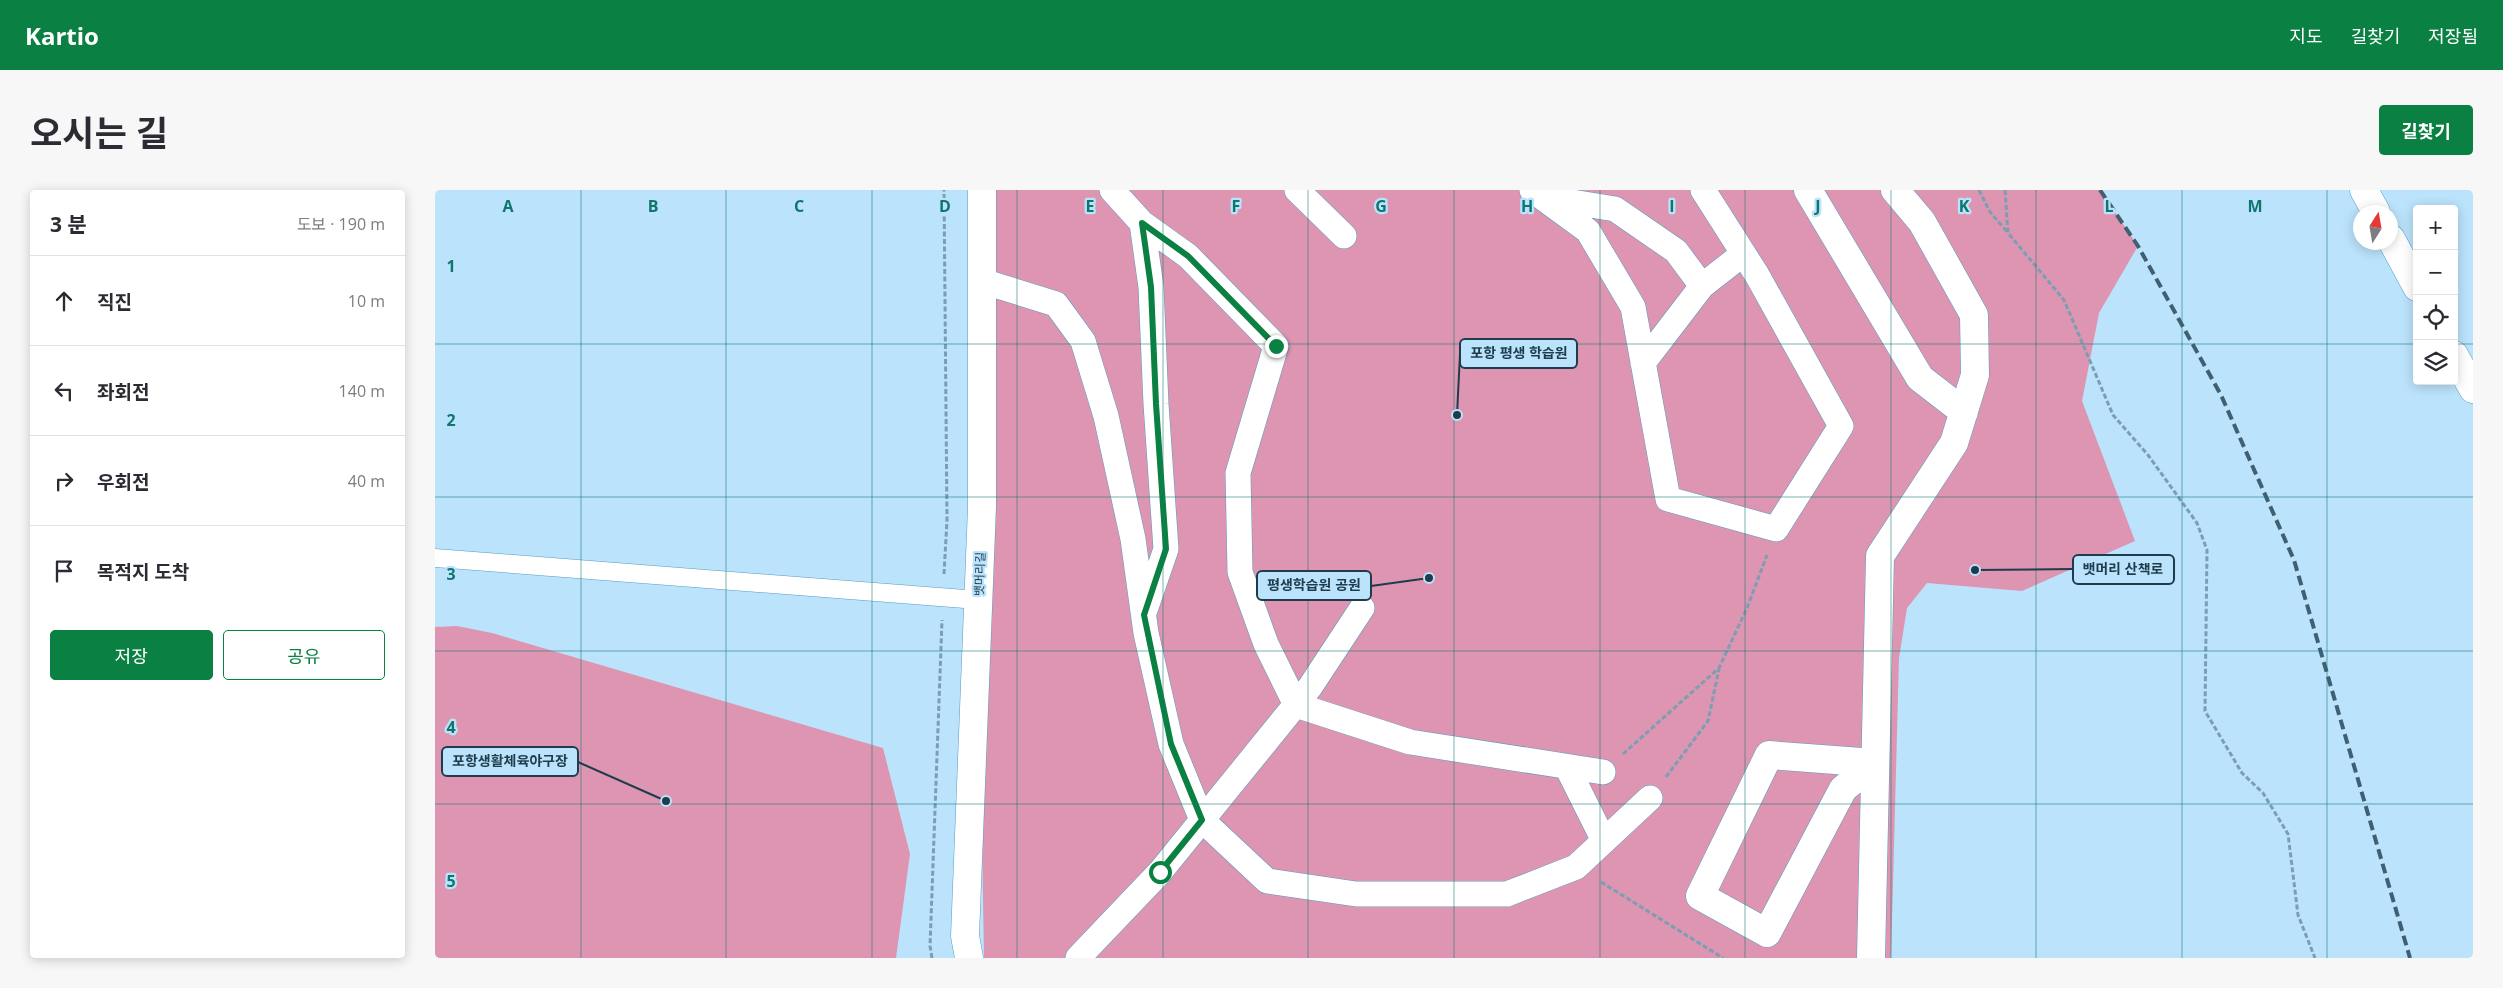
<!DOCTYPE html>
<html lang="ko">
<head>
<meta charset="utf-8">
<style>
	body { margin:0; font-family:"Open Sans","Noto Sans KR",sans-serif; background:#f7f7f7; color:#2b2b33 }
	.controls { position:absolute; right:15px; top:15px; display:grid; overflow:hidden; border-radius:5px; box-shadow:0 2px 12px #0003 }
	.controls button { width:45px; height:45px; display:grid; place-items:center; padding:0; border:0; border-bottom:1px solid #e1e1e2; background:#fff; color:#2b2b33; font:25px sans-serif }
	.compass { position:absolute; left:1918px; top:15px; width:45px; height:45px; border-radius:50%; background:#fff; box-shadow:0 2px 12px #0003; rotate:11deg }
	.stop { position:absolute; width:15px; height:15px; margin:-11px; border:4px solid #0b8043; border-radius:50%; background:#fff }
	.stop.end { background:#0b8043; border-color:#fff; box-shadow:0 1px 5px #0008 }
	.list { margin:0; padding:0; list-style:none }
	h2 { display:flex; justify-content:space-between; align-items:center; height:65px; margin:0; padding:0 20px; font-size:21px }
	h2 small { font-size:16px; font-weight:400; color:#7c7c81 }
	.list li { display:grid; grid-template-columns:32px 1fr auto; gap:15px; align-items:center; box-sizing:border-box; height:90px; padding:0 20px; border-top:1px solid #e1e1e2 }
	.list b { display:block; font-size:19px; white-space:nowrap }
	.list em { font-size:16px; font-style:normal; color:#7c7c81 }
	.actions { display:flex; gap:10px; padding:15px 20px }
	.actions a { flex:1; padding:11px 0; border:1px solid #0b8043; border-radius:5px; text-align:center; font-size:18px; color:#0b8043 }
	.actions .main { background:#0b8043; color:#fff }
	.icon { flex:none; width:28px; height:28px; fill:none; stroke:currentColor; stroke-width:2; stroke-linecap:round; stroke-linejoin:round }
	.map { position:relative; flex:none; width:2038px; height:768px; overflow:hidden; border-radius:5px }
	header { display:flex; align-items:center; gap:30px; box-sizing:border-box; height:70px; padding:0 25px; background:#0b8043; color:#fff }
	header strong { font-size:24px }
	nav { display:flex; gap:28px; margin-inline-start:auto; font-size:18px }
	.intro { display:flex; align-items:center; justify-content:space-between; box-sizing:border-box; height:120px; padding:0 30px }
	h1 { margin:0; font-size:35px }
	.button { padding:12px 22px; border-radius:5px; background:#0b8043; color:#fff; font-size:18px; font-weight:700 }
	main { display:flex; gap:30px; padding:0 30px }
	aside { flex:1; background:#fff; border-radius:5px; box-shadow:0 2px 12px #0003 }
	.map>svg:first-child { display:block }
	.green { fill:#de95b1 }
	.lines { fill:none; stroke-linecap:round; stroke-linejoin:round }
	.service-casing { stroke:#589cc2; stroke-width:19 }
	.pedestrian-casing { stroke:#589cc2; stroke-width:26 }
	.minor-casing { stroke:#589cc2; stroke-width:29 }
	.secondary-casing { stroke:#589cc2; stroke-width:29 }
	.path { stroke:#7a9eb3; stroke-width:3; stroke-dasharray:5 2.5; stroke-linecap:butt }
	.service { stroke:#fff; stroke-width:18 }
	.pedestrian { stroke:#fff; stroke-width:25 }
	.minor { stroke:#fff; stroke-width:28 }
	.secondary { stroke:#fff; stroke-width:28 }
	.rail { stroke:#405f71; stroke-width:4; stroke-dasharray:10 5; stroke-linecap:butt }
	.route { stroke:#0b8043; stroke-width:6 }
	.grid { fill:none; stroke:#0f766e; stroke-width:1; stroke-opacity:0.55 }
	.labels { text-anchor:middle; stroke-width:4.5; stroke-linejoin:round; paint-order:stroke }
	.street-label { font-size:12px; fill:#1f3c4c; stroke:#bbe3fc }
	.grid-label { font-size:16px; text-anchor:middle; font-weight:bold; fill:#0f766e; stroke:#bbe3fc; stroke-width:4.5; stroke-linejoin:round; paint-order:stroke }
	.leader { fill:none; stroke:#1f3c4c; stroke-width:2 }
	.callout-dot { fill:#1f3c4c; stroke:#bbe3fc; stroke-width:2 }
	.callout { fill:#bbe3fc; stroke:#1f3c4c; stroke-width:2 }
	.callout-label { font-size:14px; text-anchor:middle; font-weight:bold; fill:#1f3c4c }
</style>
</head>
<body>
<header>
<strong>Kartio</strong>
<nav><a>지도</a><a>길찾기</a><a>저장됨</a></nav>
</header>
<div class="intro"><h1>오시는 길</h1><a class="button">길찾기</a></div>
<main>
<aside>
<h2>3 분<small>도보 · 190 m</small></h2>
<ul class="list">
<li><svg class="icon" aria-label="ahead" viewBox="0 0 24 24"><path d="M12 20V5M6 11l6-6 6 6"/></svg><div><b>직진</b></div><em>10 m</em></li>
<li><svg class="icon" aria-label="left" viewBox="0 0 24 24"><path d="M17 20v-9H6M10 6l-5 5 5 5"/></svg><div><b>좌회전</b></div><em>140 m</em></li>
<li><svg class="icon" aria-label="right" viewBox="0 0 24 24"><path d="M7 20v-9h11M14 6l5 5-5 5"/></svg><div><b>우회전</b></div><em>40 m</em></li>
<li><svg class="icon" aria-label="arrive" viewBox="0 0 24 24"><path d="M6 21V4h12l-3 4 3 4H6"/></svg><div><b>목적지 도착</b></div></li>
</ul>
<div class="actions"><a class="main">저장</a><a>공유</a></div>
</aside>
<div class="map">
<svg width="2038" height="768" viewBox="0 0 2038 768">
	<rect width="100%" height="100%" fill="#bbe3fc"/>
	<!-- green -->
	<path class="green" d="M547 0H1665L1703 56 1664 123 1647 211 1700 351 1587 401 1492 393 1472 418 1464 468 1456 768H549L543 410Z
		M22 436 57 443 448 558 475 664 461 768H0V437Z"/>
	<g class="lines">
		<!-- service casing -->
		<g class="service-casing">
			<path id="service" d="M0 368 543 410"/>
		</g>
		<!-- pedestrian casing -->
		<g class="pedestrian-casing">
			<path id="pedestrian" d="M677 0 707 33 716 97 721 214 731 359 710 420
				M862 0 909 46
				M1097 0 1153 41 1198 117 1233 309 1341 339 1406 236 1322 85 1268 0
				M1112 8 1180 19 1241 61 1267 96 1208 173
				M707 33 753 66 841 156 803 283 805 382 831 454 861 515 975 552 1168 582
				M547 91 621 114 648 151 671 226 698 349 711 443 736 554 767 630 832 691 921 704H1072L1141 677 1215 608
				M1267 96 1308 64
				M1132 577 1169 651
				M643 768 725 682 875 497 927 418"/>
		</g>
		<!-- minor casing -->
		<g class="minor-casing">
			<path id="minor" d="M1373 0 1485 188 1529 222
				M1334 565 1440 573 1408 599 1332 743 1265 706Z
				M534 768 530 746 547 317V0
				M1436 768 1445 366 1519 253 1540 185 1539 125 1487 32 1460 0"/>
		</g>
		<!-- secondary casing -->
		<g class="secondary-casing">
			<path id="secondary" d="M1929 0 1941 22
				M1956 49 1982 97
				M2019 165 2038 199"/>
		</g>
		<!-- path -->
		<path class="path" d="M1544 0 1555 22 1573 43
			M1570 0 1573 43 1629 110 1678 225 1713 265 1762 333 1772 360 1770 521 1807 583 1828 603 1853 644 1863 725 1880 768
			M509 384 512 330 509 0
			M1188 564 1284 478 1312 418 1332 365
			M1231 587 1273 531 1284 479
			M1166 692 1288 768
			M497 768 495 756 507 430"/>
		<!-- service -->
		<use href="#service" class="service"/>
		<!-- pedestrian -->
		<use href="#pedestrian" class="pedestrian"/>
		<!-- minor -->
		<use href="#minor" class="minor"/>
		<!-- secondary -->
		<use href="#secondary" class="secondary"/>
		<!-- rail -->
		<path class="rail" d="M1665 0 1703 56 1786 205 1859 370 1975 768"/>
	</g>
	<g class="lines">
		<!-- route -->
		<path class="route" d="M725 682 767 630 736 554 709 425 731 359 721 214 716 97 707 33 753 66 841 156"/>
	</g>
	<!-- grid -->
	<path class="grid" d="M146 0V768M291 0V768M437 0V768M582 0V768M728 0V768M873 0V768M1019 0V768M1165 0V768M1310 0V768M1456 0V768M1601 0V768M1747 0V768M1892 0V768M0 154H1982M2019 154H2038M0 307H2038M0 461H2038M0 614H2038"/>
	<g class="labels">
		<!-- street labels -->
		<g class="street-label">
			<text transform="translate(545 384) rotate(-88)" y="4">뱃머리길</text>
		</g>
	</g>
	<g class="grid-label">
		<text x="73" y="22">A</text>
		<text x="218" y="22">B</text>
		<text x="364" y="22">C</text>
		<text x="510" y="22">D</text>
		<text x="655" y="22">E</text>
		<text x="801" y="22">F</text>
		<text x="946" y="22">G</text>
		<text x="1092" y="22">H</text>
		<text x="1237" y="22">I</text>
		<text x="1383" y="22">J</text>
		<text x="1529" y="22">K</text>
		<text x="1674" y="22">L</text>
		<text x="1820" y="22">M</text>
		<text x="16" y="82">1</text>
		<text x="16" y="236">2</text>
		<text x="16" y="390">3</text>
		<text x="16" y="543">4</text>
		<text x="16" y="697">5</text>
	</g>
	<!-- callouts -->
	<path class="leader" d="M1022 225L1025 164M1540 380L1638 379M994 388L936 396M231 611L143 572"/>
	<g class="callout-dot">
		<circle cx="1022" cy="225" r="5"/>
		<circle cx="1540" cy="380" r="5"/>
		<circle cx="994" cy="388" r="5"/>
		<circle cx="231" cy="611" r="5"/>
	</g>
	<g class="callout">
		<rect x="1025" y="149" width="117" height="29" rx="5"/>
		<rect x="1638" y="365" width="101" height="29" rx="5"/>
		<rect x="822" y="381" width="114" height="29" rx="5"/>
		<rect x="7" y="557" width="136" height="29" rx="5"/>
	</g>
	<g class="callout-label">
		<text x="1084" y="168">포항 평생 학습원</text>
		<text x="1688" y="384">뱃머리 산책로</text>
		<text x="879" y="400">평생학습원 공원</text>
		<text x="75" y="576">포항생활체육야구장</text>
	</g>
</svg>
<div class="controls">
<button>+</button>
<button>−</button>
<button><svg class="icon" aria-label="locate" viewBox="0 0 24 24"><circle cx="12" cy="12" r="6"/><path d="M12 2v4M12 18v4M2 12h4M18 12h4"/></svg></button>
<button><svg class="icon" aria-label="layers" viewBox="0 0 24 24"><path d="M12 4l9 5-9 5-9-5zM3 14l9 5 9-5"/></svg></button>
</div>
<svg class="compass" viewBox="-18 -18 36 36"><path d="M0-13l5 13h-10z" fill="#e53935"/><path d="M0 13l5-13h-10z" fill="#7c7c81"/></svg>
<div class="stop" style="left:725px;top:682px"></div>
<div class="stop end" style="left:841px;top:156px"></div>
</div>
</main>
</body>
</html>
